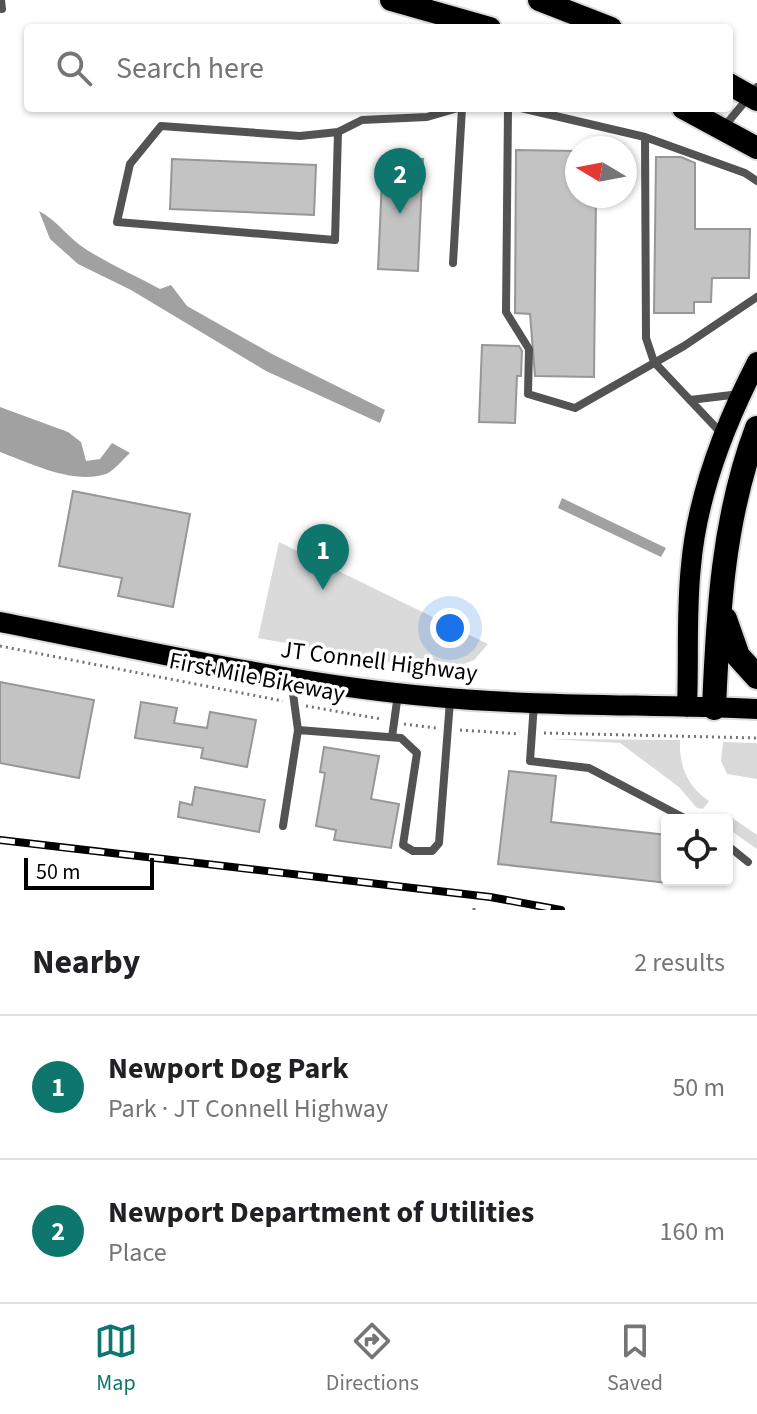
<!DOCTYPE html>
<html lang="en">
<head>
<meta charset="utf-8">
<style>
	body { margin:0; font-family:"Source Sans 3",sans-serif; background:#f6f6f6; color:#202124 }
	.controls { position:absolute; right:24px; bottom:24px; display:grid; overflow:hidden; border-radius:8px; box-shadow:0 2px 6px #0004 }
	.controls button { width:72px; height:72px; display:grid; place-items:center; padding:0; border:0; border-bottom:2px solid #e0e0e0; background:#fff; color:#202124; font:40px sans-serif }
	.compass { position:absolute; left:565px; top:136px; width:72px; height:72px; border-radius:50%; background:#fff; box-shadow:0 2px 6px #0004; rotate:280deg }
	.scale { position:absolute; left:24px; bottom:20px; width:130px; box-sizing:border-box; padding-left:8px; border:4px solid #000; border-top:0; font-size:22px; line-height:28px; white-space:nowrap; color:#000; -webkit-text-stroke:6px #fff; paint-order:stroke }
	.you { position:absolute; left:450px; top:628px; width:28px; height:28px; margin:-20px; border:6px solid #fff; border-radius:50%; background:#1a73e8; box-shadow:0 0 0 12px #1a73e833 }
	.badge { display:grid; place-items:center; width:52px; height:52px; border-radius:50%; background:#0f766e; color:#fff; font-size:26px; font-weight:700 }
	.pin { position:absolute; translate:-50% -66px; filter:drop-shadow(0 2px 4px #0008) }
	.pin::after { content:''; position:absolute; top:42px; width:28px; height:24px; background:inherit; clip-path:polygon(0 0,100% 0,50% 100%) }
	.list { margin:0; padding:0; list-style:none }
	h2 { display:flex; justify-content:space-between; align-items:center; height:104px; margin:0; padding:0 32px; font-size:34px }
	h2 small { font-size:26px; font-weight:400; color:#757577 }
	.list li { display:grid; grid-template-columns:52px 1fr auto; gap:24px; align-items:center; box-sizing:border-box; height:144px; padding:0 32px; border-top:2px solid #e0e0e0 }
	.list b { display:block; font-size:30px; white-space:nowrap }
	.list p { margin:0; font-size:26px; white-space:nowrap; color:#757577 }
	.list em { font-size:26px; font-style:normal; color:#757577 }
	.icon { flex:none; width:44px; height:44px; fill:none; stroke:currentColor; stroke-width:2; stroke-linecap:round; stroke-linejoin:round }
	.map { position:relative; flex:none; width:757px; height:910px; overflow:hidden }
	.search { position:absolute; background:#fff; box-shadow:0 2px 6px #0004; left:24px; right:24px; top:24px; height:88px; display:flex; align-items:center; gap:20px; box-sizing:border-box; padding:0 28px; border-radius:8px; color:#757577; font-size:30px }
	.sheet { height:392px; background:#fff }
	nav { display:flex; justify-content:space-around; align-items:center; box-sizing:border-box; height:112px; border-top:2px solid #e0e0e0; background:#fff; font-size:22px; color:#757577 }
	nav a { display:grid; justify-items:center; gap:4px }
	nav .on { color:#0f766e }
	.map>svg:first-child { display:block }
	.green { fill:#dadada }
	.water { fill:#a1a1a1 }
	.building { fill:#c3c3c3; stroke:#979797; stroke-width:2 }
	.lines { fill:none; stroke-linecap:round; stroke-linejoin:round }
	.primary-casing { stroke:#dbdbdb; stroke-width:24 }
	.trunk-casing { stroke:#dbdbdb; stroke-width:26 }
	.motorway-casing { stroke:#dbdbdb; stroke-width:28 }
	.path { stroke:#757575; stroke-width:3; stroke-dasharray:2 4; stroke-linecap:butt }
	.service { stroke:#535353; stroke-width:8 }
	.primary { stroke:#000; stroke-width:20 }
	.trunk { stroke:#000; stroke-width:22 }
	.motorway { stroke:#000; stroke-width:24 }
	.rail-casing { stroke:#000; stroke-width:8 }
	.rail { stroke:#fff; stroke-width:5; stroke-dasharray:15; stroke-linecap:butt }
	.labels { text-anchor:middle; stroke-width:7; stroke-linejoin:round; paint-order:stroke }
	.street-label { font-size:24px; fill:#000; stroke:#fff }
</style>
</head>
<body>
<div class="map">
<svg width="757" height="910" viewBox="0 0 757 910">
	<rect width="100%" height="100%" fill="#fff"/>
	<!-- green -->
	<path class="green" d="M279 542 488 644 474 660 450 669 412 666 258 638Z
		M549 739 680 740C679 766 687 786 709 801L703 809 697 808 679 787 620 743Z
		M723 742 757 743V779L727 774 721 761Z
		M728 815 757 835V849L727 828Z"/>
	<!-- water -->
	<path class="water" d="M39 211C58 221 69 239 87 250 111 265 136 276 160 289L171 285 187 306 272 354 385 410 380 423 266 371 131 290 78 264 50 239Z
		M0 407 68 432 81 442 86 461 100 459 112 443 130 453C123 459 114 471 106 474 73 485 30 463 0 452Z
		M562 498 666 548 661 557 558 508Z"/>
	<!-- building -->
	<path class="building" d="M516 150 577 151V196H596L594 377 535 376 530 314 515 313Z
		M383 157 423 159 418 271 378 269Z
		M656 157H681L695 163V229H750L749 278H712L711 302H694V313H654Z
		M172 159 316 165 314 215 170 209Z
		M482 345 519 346 522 351 521 376H517L515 423 479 422Z
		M73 491 190 514 173 607 118 596 122 578 59 566Z
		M0 682 94 700 79 778 0 763Z
		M141 702 177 708 174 723 207 728 210 712 256 720 247 767 201 758 203 748 135 738Z
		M324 747 379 756 371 799 399 804 391 848 334 840 336 830 316 826 325 773 320 772Z
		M509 771 556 776 551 822 667 835V883L498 864Z
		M195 787 265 800 259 832 178 817 180 802 192 805Z"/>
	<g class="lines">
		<!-- primary casing -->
		<g class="primary-casing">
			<path id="primary" d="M0 622C144 650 289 684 436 697 543 707 650 704 757 709
				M687 707C689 660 686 612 691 566 697 495 725 424 757 362"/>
		</g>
		<!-- trunk casing -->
		<g class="trunk-casing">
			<path id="trunk" d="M391 0 490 28
				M539 0 611 28
				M729 84 757 100
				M683 108 757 148"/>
		</g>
		<!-- motorway casing -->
		<g class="motorway-casing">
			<path id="motorway" d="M725 619 738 656 757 677
				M714 708C718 612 723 518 757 428"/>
		</g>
		<!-- path -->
		<path class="path" d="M0 646 283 701
			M306 706 381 719
			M404 724 436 728
			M460 730 520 734
			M544 733 757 738
			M474 910V905"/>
		<!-- service -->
		<path class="service" d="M1 0 2 9
			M508 108 506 312 529 349 528 394 575 408 684 346 757 297
			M521 108 645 137 745 173 757 181
			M723 128 757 87
			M338 132 335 240 117 222 130 164 161 126 300 136 338 132 362 120 427 117 458 108
			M645 137 646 338 654 362 723 435
			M453 263 462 108
			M690 400 740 394
			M291 679 298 730
			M534 703 530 761 589 768 688 820
			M392 737 398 694
			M283 826 298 730 401 738 417 753 403 845 413 851H432L439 843 450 701
			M727 845 748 862"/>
		<!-- primary -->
		<use href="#primary" class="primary"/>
		<!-- trunk -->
		<use href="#trunk" class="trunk"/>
		<!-- motorway -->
		<use href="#motorway" class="motorway"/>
		<!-- rail casing -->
		<g class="rail-casing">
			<path id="rail" d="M0 840 490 897 561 910"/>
		</g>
		<!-- rail -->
		<use href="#rail" class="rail"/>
	</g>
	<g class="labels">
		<!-- street labels -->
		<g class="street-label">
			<text transform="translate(379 661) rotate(7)" y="8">JT Connell Highway</text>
			<text transform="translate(257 677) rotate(11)" y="8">First Mile Bikeway</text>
		</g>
	</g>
</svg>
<div class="controls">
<button><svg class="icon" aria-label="locate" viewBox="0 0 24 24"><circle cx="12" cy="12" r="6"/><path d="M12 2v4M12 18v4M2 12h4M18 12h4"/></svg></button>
</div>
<svg class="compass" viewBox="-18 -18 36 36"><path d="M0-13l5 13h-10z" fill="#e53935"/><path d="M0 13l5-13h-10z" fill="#757577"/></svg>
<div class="scale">50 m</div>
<div class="you"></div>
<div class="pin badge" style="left:323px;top:590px">1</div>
<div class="pin badge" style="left:400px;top:214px">2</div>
<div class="search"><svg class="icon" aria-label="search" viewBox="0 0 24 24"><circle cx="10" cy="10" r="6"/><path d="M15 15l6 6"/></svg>Search here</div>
</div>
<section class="sheet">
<h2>Nearby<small>2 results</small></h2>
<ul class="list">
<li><span class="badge">1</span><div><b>Newport Dog Park</b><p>Park · JT Connell Highway</p></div><em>50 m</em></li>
<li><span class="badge">2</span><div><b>Newport Department of Utilities</b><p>Place</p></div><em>160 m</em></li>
</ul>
</section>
<nav>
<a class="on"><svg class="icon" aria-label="map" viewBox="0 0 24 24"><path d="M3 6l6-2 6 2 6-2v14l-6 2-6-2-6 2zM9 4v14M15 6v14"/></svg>Map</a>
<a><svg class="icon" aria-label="directions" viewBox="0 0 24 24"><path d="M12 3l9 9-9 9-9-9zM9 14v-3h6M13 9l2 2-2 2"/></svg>Directions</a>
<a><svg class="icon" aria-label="saved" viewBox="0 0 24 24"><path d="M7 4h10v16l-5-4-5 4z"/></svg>Saved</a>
</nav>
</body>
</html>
